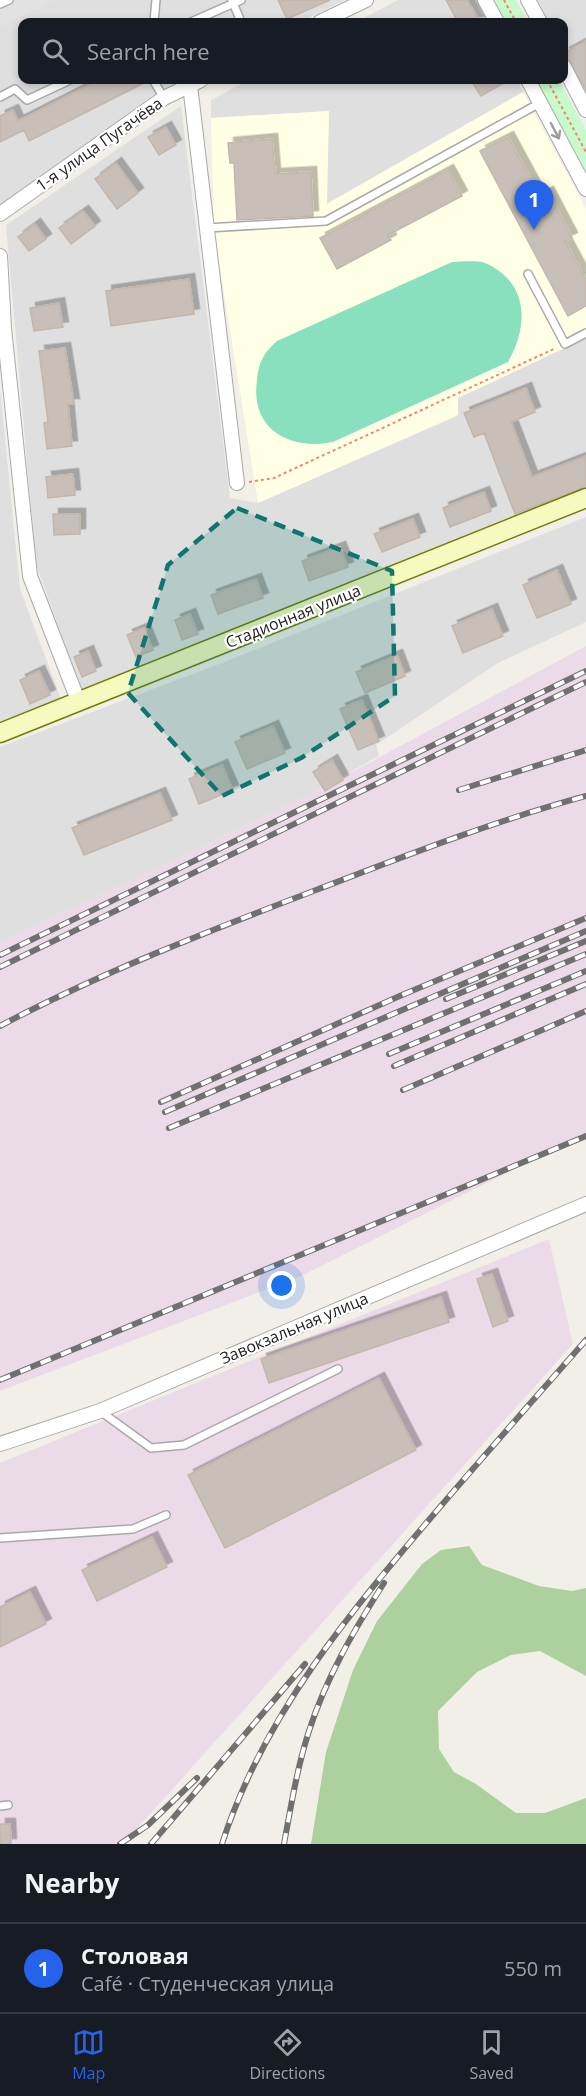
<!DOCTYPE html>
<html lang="en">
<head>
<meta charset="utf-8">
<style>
	body { margin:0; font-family:"Open Sans",sans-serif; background:#20242c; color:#f1f3f6 }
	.you { position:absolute; left:282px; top:1286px; width:21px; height:21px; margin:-15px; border:4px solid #fff; border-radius:50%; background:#1a73e8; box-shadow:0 0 0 9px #1a73e833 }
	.badge { display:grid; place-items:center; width:39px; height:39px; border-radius:50%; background:#2563eb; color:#fff; font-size:20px; font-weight:700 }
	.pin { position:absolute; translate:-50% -50px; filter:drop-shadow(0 2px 3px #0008) }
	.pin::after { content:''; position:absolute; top:32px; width:21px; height:18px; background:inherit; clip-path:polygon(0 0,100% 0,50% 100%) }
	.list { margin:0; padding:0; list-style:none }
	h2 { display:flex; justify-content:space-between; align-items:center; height:78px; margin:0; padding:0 24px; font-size:26px }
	h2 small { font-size:20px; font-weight:400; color:#9ea1a6 }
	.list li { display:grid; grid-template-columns:39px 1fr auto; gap:18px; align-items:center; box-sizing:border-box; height:90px; padding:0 24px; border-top:2px solid #363941 }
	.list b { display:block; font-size:22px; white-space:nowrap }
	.list p { margin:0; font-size:20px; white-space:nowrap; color:#9ea1a6 }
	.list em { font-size:20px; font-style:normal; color:#9ea1a6 }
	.icon { flex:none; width:33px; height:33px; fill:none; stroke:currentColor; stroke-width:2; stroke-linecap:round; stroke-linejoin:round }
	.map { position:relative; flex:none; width:586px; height:1844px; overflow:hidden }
	.search { position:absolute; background:#171b24; box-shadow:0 3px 9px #0003; left:18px; right:18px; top:18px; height:66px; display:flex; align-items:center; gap:15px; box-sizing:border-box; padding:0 21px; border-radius:12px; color:#9ea1a6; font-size:22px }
	.sheet { height:168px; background:#171b24 }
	nav { display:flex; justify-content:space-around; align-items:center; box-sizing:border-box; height:84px; border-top:2px solid #363941; background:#171b24; font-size:16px; color:#9ea1a6 }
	nav a { display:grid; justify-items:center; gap:3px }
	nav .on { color:#2563eb }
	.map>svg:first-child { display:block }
	.residential { fill:#e0dfdf }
	.industrial { fill:#ebdbe8 }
	.education { fill:#ffffe5 }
	.forest { fill:#add19e }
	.park { fill:#c8facc }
	.pitch { fill:#88e0be }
	.parking { fill:#e2e2e2 }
	.building { fill:#c7bfb8; stroke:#c4b6ab; stroke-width:1.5; filter:url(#shadow) }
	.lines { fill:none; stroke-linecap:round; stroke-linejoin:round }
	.lane-casing { stroke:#a9a9a9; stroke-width:10 }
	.street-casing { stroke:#a9a9a9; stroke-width:16 }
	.secondary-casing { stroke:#707d05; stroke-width:21 }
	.path { stroke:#fa8072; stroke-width:2; stroke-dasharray:3 3; stroke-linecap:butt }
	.lane { stroke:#fff; stroke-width:7 }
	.street { stroke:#fff; stroke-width:14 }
	.secondary { stroke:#f7fabf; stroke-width:18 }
	.rail-casing { stroke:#707070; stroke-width:6 }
	.rail { stroke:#fff; stroke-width:4; stroke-dasharray:11; stroke-linecap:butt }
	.oneway { stroke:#9c9c9c }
	.marked { fill:#0f766e; fill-opacity:0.2; stroke:#0f766e; stroke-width:4.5; stroke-dasharray:12 8; stroke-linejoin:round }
	.labels { text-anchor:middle; stroke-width:4.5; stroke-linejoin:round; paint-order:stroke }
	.street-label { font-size:16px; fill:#222; stroke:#fff }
</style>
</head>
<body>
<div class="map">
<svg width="586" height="1844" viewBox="0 0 586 1844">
	<defs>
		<filter id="shadow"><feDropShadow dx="5.5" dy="-5.5" stdDeviation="0" flood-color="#0004"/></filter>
	</defs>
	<rect width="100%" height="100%" fill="#f2efe9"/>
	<!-- residential -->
	<path class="residential" d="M0 0H345L300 22H22V80H187L150 98 0 207Z
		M398 0H474L486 22H356Z
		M535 0H586V96L564 54V22H547Z
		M249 80H517L523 92 326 204 329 111 211 118V100Z
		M181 106 230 498 258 503 457 416 458 398 586 338V489L81 690 36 564 6 225Z
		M0 388 20 589 61 699 0 721Z
		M586 517V622L498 663 376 745 379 756 309 795 0 943V747L227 661Z"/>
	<!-- industrial -->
	<path class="industrial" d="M586 646V1133L299 1277 0 1391V943L309 795Z
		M549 1239 573 1344 123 1844H0V1463Z"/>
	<!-- education -->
	<path class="education" d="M523 92 586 209V338L458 398V415L258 503 214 231 211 118 329 111 327 204Z"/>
	<!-- forest -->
	<path class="forest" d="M469 1546 482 1565 539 1586 572 1591 586 1588V1676L540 1651 511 1655 477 1672 438 1711 439 1749 454 1772 476 1784 516 1813H545L586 1798V1844H311L326 1752 353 1670 377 1621 422 1564 441 1550Z"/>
	<!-- park -->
	<path class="park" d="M489 0H516L528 22H501Z
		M532 80H559L586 130V181Z"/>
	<!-- pitch -->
	<path class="pitch" d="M452 262C461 262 476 260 485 263 529 282 529 326 508 362L333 442C289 451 250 429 257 380 259 361 264 353 277 341Z"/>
	<!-- parking -->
	<path class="parking" d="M14 0H54L0 27V7Z"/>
	<!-- building -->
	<path class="building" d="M278 0H330L287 19Z
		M446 0H467L480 22H458Z
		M586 41V90L564 53Z
		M99 80 148 81 29 141 24 130 0 142V116L13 110 18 121Z
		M471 80H509L481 96Z
		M166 127 176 145 159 155 148 137Z
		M508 137 540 196 548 192 572 238 565 241 586 280V306L568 316 480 151Z
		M272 139 275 174 311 172 313 216 237 220 234 163H230L228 143Z
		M116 163 138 193 117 209 95 179Z
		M448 170 462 196 388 235 391 240 337 269 320 238Z
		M83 211 95 226 71 244 59 228Z
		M35 224 46 239 29 251 18 237Z
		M189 279 194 314 111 326 106 291Z
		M59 303 63 327 34 331 30 308Z
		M65 348 74 404H68L72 446 47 449 44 423 48 422 39 351Z
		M526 388 535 412 511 422 532 477 586 456V487L515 514 484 433 474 437 464 413Z
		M73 474 75 495 48 498 46 477Z
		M484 492 491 511 450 527 443 508Z
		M53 514H80V534L54 535Z
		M413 519 420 537 382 552 374 534Z
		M340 547 348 567 309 581 302 561Z
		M557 570 571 604 537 618 523 585Z
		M256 579 263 598 218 614 211 595Z
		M492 609 503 636 463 653 452 626Z
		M190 614 198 634 182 640 175 620Z
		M144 628 153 650 136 657 127 635Z
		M88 651 96 671 82 677 74 657Z
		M397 655 405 676 365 693 356 672Z
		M39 671 50 695 30 704 20 680Z
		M362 700 379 741 358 750 340 709Z
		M273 726 285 753 247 769 235 742Z
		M332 760 343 780 325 791 313 772Z
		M222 765 233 790 199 804 189 779Z
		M160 793 172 820 84 855 72 828Z
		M492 1274 508 1321 493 1327 477 1279Z
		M441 1297 449 1322 269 1383 261 1359Z
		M379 1378 416 1450 225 1548 188 1475Z
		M152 1537 167 1567 97 1601 82 1570Z
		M30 1592 46 1624 0 1647V1607Z
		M0 1824H10L11 1844H0Z"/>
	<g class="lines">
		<!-- lane casing -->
		<g class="lane-casing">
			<path id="lane" d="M232 0 241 22
				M0 4 9 0
				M154 22 156 0
				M191 22 241 0
				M153 80 164 98
				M0 97 15 89 27 100 70 80
				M207 228 326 221 540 103
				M528 274 565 344 586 333
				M100 1411 151 1448 184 1445 338 1369
				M0 1538 133 1529 166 1515
				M0 1806 8 1805"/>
		</g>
		<!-- street casing -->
		<g class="street-casing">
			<path id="street" d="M485 0 497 22
				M528 0 540 22
				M320 22 366 0
				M564 67 586 110
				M528 80 586 189
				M190 85 237 483
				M0 214 164 98 201 80
				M0 256 4 328 30 576 79 703
				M0 1444 100 1411 586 1204"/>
		</g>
		<!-- secondary casing -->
		<g class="secondary-casing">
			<path id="secondary" d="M0 733 586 498"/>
		</g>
		<!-- path -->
		<path class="path" d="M504 0 516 22
			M547 80 586 152
			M249 482 274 478 556 348"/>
		<!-- lane -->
		<use href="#lane" class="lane"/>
		<!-- street -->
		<use href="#street" class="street"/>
		<!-- secondary -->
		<use href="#secondary" class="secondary"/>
		<!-- rail casing -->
		<g class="rail-casing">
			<path id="rail" d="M459 790 586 750
				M0 955 586 671
				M0 967 586 682
				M446 999 586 941
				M0 1026C102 972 209 931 316 890 405 856 494 821 586 796
				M389 1054 586 971
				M394 1066 586 984
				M403 1090 586 1011
				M161 1102 402 995 586 918
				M165 1112 586 931
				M169 1128 586 954
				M0 1380 586 1136
				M120 1844 148 1825 197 1778
				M151 1844 305 1664
				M222 1844C264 1713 352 1610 440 1507 488 1451 537 1396 586 1340
				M284 1844C291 1806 297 1768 309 1731 326 1678 354 1630 384 1583"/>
		</g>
		<!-- rail -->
		<use href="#rail" class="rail"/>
	</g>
	<!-- one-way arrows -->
	<defs><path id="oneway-shaft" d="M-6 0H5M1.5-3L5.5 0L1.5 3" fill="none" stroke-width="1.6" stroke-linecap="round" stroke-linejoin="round" transform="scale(1.5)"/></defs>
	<use class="oneway" href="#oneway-shaft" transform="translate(555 131) rotate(62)"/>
	<!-- marked area -->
	<path class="marked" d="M237 508 392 571 395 696 301 758 222 796 128 693 168 565Z"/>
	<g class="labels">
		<!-- street labels -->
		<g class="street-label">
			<text transform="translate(99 144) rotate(-35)" y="6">1-я улица Пугачёва</text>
			<text transform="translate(293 616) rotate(-22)" y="6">Стадионная улица</text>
			<text transform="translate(294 1328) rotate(-23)" y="6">Завокзальная улица</text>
		</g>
	</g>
</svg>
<div class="you"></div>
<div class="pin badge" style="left:534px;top:230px">1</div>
<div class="search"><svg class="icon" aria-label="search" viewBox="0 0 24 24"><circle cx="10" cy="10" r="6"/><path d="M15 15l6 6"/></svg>Search here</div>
</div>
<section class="sheet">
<h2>Nearby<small></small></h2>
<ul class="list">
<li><span class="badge">1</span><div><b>Столовая</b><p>Café · Студенческая улица</p></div><em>550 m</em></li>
</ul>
</section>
<nav>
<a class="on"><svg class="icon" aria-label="map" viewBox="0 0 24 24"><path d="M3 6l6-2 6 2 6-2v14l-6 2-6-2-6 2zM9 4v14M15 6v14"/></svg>Map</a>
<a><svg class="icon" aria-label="directions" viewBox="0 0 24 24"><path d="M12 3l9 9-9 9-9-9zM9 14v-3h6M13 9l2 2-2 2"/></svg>Directions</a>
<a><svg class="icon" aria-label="saved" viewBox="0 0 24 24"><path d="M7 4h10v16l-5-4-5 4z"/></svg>Saved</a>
</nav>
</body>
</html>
